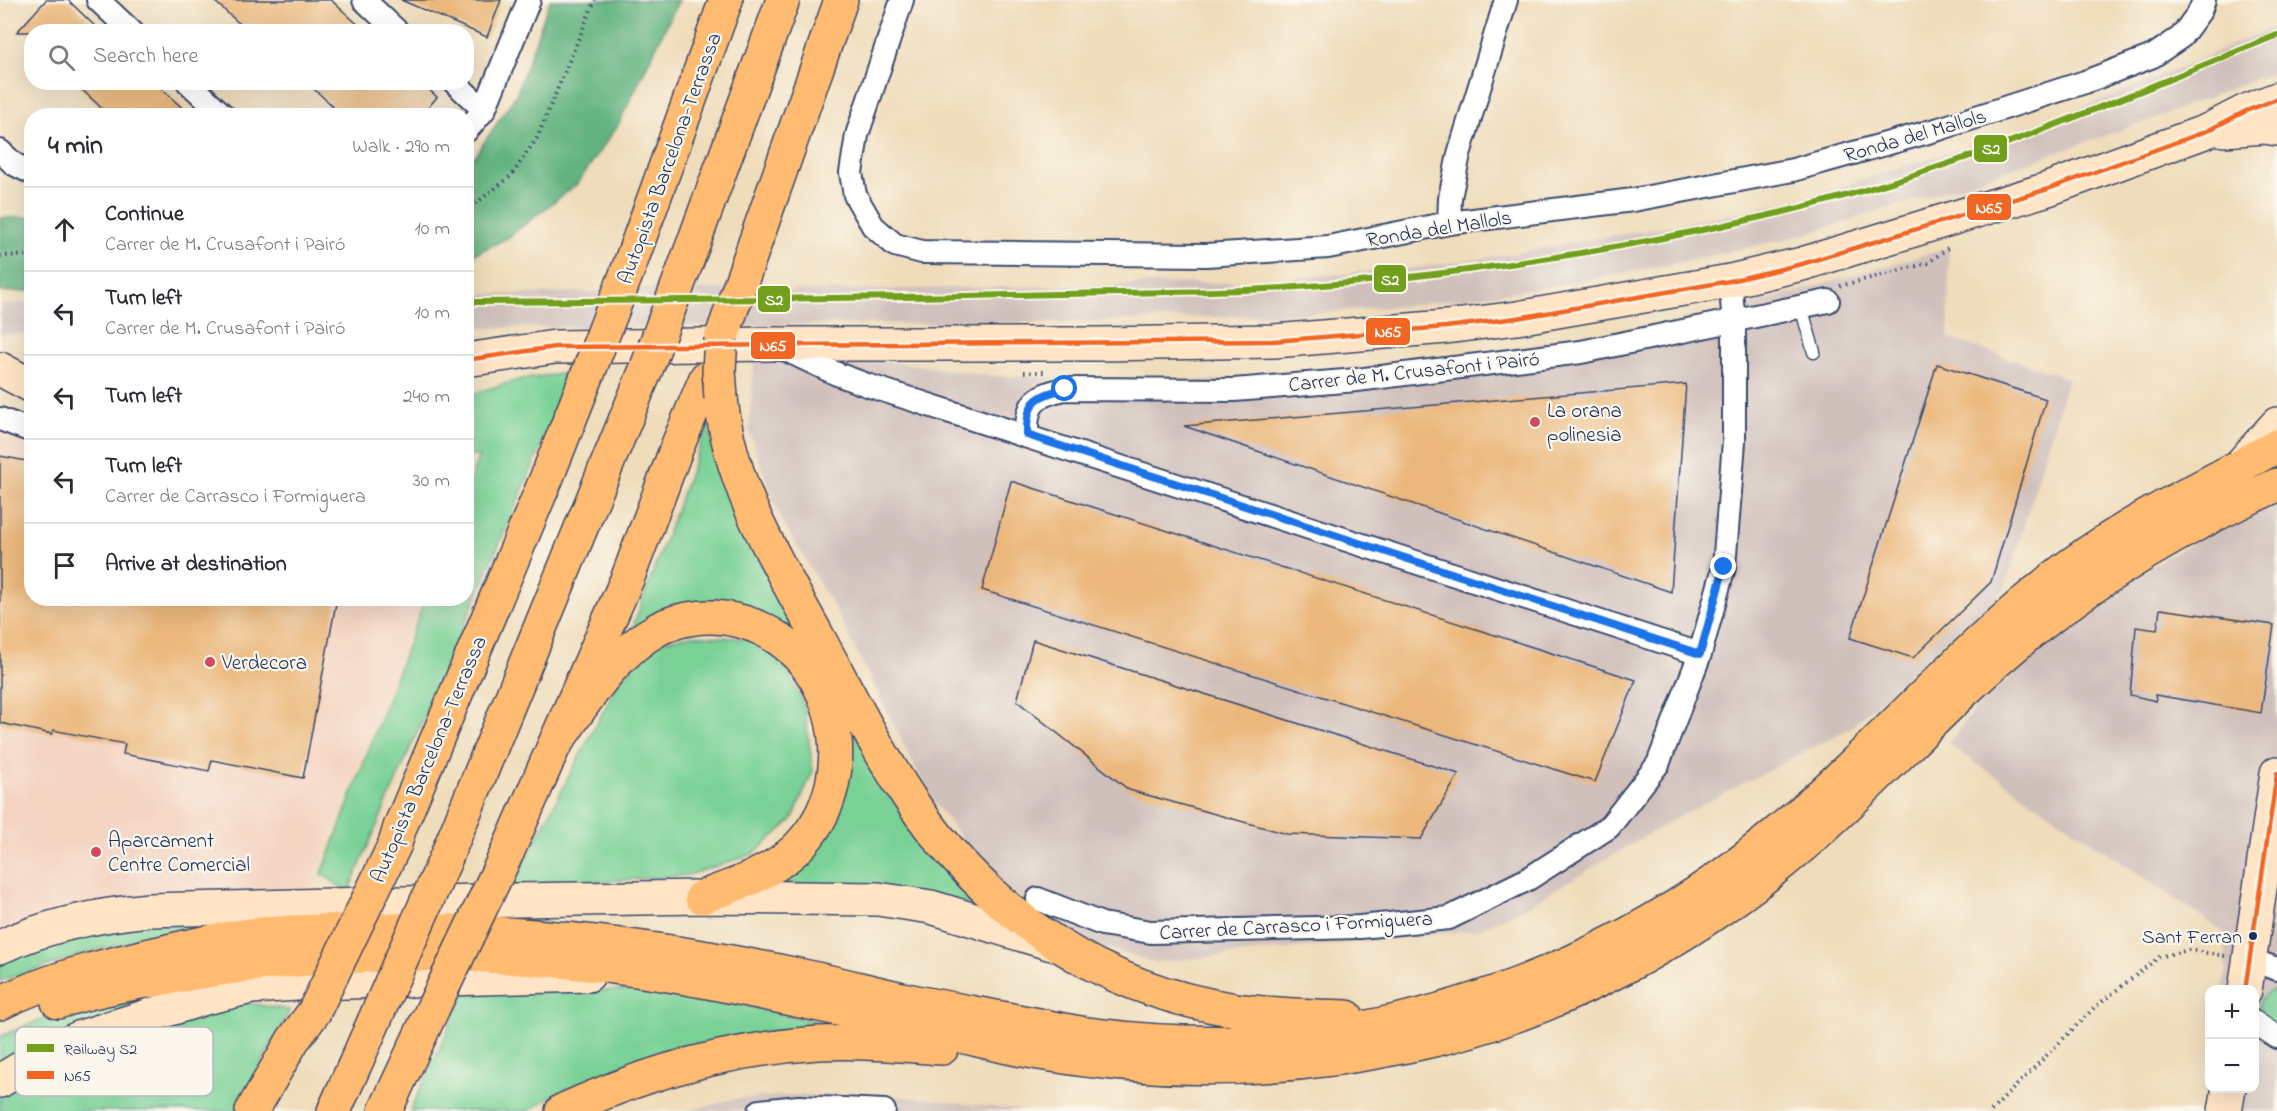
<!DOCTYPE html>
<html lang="en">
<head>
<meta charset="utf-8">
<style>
	body { margin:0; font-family:"Indie Flower",sans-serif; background:#f2f2f3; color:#2b2b33 }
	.controls { position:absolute; right:18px; bottom:18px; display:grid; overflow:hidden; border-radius:12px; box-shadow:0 6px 24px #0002 }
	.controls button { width:54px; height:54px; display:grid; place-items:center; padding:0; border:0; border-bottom:2px solid #e1e1e2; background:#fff; color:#2b2b33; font:30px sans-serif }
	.stop { position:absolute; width:18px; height:18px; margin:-14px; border:4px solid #1a73e8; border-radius:50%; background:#fff }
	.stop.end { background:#1a73e8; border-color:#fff; box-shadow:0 2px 6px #0008 }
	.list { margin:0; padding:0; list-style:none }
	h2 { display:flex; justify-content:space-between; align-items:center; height:78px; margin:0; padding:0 24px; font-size:26px }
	h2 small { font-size:20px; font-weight:400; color:#7c7c81 }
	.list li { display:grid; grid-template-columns:39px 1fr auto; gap:18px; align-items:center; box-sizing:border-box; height:84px; padding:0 24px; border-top:2px solid #e1e1e2 }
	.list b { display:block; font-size:22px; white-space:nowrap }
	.list p { margin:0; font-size:20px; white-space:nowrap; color:#7c7c81 }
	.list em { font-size:20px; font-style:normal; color:#7c7c81 }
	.icon { flex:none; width:33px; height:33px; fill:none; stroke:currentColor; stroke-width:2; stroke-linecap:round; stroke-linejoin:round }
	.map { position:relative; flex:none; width:2277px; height:1111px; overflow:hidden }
	.search { position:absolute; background:#fff; box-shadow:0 6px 24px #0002; left:24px; top:24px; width:450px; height:66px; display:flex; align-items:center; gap:15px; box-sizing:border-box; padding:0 21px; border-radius:24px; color:#7c7c81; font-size:22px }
	.panel { position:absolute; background:#fff; box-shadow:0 6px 24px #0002; left:24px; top:108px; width:450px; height:498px; border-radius:24px }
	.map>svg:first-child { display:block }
	.built { fill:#f4d3c1 }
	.industrial { fill:#d0c0bc }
	.green { fill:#79d196; stroke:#4a807a; stroke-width:1.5 }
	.forest { fill:#62b37f; stroke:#3e716e; stroke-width:1.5 }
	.building { fill:#ebb77b }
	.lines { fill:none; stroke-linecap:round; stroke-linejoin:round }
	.lane-casing { stroke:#3b496c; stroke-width:15 }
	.street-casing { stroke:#3b496c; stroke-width:26 }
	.secondary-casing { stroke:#3b496c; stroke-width:36 }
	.highway-casing { stroke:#3b496c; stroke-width:36 }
	.path { stroke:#3b496c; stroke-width:4; stroke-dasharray:1.5 4.5; stroke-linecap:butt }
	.lane { stroke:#fff; stroke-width:12 }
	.street { stroke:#fff; stroke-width:22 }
	.secondary { stroke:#ffe4c6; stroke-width:33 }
	.highway { stroke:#ffbb71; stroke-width:33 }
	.highway-bridge-casing { stroke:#3b496c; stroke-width:36; stroke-linecap:butt }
	.highway-bridge { stroke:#ffbb71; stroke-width:33 }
	.bus-1-casing { stroke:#fbf7ec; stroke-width:9 }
	.bus-1 { stroke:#f26522; stroke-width:4.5 }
	.rail-1-casing { stroke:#fbf7ec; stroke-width:10 }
	.rail-1 { stroke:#729f1c; stroke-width:6 }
	.route { stroke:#1a73e8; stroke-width:8 }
	.poi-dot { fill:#d1495b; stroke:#fbf7ec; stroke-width:2 }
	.bus-dot { fill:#1b2f5e; stroke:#fbf7ec; stroke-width:2 }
	.labels { text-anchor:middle; stroke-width:4.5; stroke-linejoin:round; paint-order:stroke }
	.bus-label { font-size:20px; fill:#1b2f5e; stroke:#fbf7ec; text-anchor:end }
	.street-label { font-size:21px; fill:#1b2f5e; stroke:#fbf7ec }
	.poi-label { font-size:21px; fill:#1b2f5e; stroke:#fbf7ec; text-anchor:start }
	.key { fill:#fbf7ec; stroke:#b8bbc1; stroke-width:1.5 }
	.key-label { font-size:16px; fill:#1b2f5e }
	.line-badge { stroke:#fbf7ec; stroke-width:2 }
	.badge-label { font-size:16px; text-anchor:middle; font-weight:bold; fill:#fff }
</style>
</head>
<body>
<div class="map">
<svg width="2277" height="1111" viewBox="0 0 2277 1111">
	<rect width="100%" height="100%" fill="#fbf7ec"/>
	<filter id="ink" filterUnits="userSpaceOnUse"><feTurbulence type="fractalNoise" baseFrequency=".0167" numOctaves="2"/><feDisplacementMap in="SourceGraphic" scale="12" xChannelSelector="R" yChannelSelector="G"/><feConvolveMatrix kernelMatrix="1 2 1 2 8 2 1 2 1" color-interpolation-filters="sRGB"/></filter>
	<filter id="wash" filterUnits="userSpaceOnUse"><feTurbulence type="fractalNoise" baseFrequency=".008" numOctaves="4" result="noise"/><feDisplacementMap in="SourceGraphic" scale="24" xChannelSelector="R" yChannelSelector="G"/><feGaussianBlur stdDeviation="1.35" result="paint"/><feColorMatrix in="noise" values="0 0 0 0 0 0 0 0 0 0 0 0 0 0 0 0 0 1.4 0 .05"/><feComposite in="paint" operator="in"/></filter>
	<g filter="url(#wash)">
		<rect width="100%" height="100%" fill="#efdcba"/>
		<!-- built -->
		<path class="built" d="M0 436 31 446 32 598 423 599 309 890 0 936Z"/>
		<!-- industrial -->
		<path class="industrial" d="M2277 25V71L2150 120 1973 182 1802 235 1692 260 1549 287 1413 305 1314 313 1087 322 467 328 466 295 591 292 650 288 811 291 1249 282 1421 267 1511 254 1701 220 1803 199 2065 115 2190 64Z
			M1949 248 1948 338 2068 378 2005 589 1850 728 1667 823 1522 909 1478 930 1154 962 1067 936 990 875 931 798 837 613 779 516 749 431 754 360H882L992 376 1244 381 1470 355 1700 319Z
			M31 303V334H0V304Z
			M2277 496V1111H2203L2209 1071 2210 1088H2254V990L2223 989 2227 969 2224 932 1948 744 1972 712 2065 627 2156 563Z
			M882 1094 1029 1111H689L733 1099 798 1095Z"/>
		<!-- green -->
		<path class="green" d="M570 373 542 445 348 892 322 874 425 599 466 598 467 489 479 456 467 455V395L522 379Z
			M708 424 715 464 774 589 809 644 760 616 632 629Z
			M691 635 749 639 781 659 804 705 813 771 792 820 753 854 689 875 510 889 619 681 654 643Z
			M854 729 982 906 785 883 788 872 845 786Z
			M308 919 159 937 100 949 0 981V959L124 920Z
			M218 980 0 1071V1037C67 1003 145 995 218 980Z
			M2277 989V1033C2260 1018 2247 998 2277 989Z
			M629 990 735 1003 833 1025 655 1052 557 1093 528 1111H410L465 993Z
			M241 1002 290 1010 236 1111H0V1096L66 1057Z"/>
		<!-- forest -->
		<path class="forest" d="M550 0H679L618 125 577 184 507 238 467 258V162L475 156 516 95Z
			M31 217V291L0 292V218Z"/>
		<g id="blocks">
			<!-- building -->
			<path class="building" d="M46 0H68L101 32H17Z
				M213 0H331L366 32H249Z
				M401 0H501L487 37Z
				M74 82H154L191 116H110Z
				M306 82H421L437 97 421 116H325L333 106Z
				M1937 364 2046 399 1991 582 1913 658 1850 638Z
				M1686 384 1671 592 1184 426Z
				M0 456 32 462V598H337L303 778 212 760 209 771 123 754 125 744 53 730 52 734 0 723Z
				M1011 481 1636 680 1595 782 982 590Z
				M2160 609 2274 625 2261 713 2155 695 2156 701 2130 695 2136 627 2157 630Z
				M1033 640 1459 774 1421 839 1287 834 1129 790 1017 701Z"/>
		</g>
	</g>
	<g filter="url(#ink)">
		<use href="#blocks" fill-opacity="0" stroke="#3b496c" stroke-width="1.5"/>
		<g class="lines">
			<!-- lane casing -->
			<g class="lane-casing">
				<path id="lane" d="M1801 307 1814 352"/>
			</g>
			<!-- street casing -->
			<g class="street-casing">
				<path id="street" d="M98 0 132 32
					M364 0 398 32
					M902 0 857 135 851 173 855 195 873 226 895 245 922 252 1206 255 1328 247 1449 223 1633 200 1793 170 1939 129 2085 82 2153 56 2181 37 2200 11 2204 0
					M188 82 224 116
					M454 82 484 110
					M466 131 484 110 529 0
					M0 151 14 164 32 173
					M1449 223 1450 198 1459 154 1506 0
					M782 348 837 374 867 385 1700 654
					M0 419 32 431
					M1027 435C1026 403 1035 395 1065 389L1234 390 1357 380 1581 352 1828 301
					M1038 899 1102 924 1151 932 1360 927 1449 918 1528 879 1609 827 1658 764 1700 654 1724 567 1734 442V322L1730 281
					M2249 962 2263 964 2277 969
					M2254 1022 2277 1037
					M760 1111 799 1107 884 1111"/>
			</g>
			<!-- secondary casing -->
			<g class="secondary-casing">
				<path id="secondary" d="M2224 130 2264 127 2277 129
					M466 360 555 347 772 344H1101L1274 341 1446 327 1517 318 1730 281 1802 264 2048 189 2207 131 2246 111 2277 99
					M0 369 32 386
					M2242 463 2277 424
					M0 947C47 925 98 915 149 910L516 900 702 897 878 899 931 907 1052 944
					M2245 990 2277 773
					M0 1081 39 1057 81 1037 205 998 252 987 312 983 588 975
					M2225 1111 2229 1088"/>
			</g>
			<!-- highway casing -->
			<g class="highway-casing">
				<path id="highway" d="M629 267 726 0
					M684 269 783 0
					M721 339 841 0
					M721 398C730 487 776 560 818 637 849 694 879 754 916 808 994 918 1103 990 1236 1010 1273 1015 1310 1016 1347 1017
					M556 743C585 702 613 654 658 629 677 619 703 615 724 618 833 632 873 776 795 850 769 874 735 885 702 897
					M395 844 400 827 547 477 589 371
					M507 853 628 577 677 447 706 378
					M445 860 647 367
					M58 1002C100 988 145 981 189 974 365 944 544 950 719 984 794 999 869 1016 944 1032 976 1039 1007 1048 1039 1053 1163 1075 1289 1072 1412 1045 1557 1015 1697 938 1807 842 1884 775 1950 698 2029 634 2105 573 2188 525 2277 485
					M0 1003C45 981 93 968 142 957 178 949 215 939 252 935 289 931 327 931 364 930 510 928 655 945 798 975 834 982 870 992 907 1000 944 1008 981 1014 1017 1021 1046 1026 1074 1033 1103 1036 1186 1046 1270 1045 1352 1030 1503 1003 1649 938 1767 841 1867 760 1951 659 2052 579 2121 524 2200 489 2277 446
					M252 1111 293 1040 314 1012
					M334 1111 357 1060
					M385 1111 433 1008
					M562 1111C643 1073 728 1049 818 1043 859 1041 901 1045 942 1048"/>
			</g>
			<!-- path -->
			<path class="path" d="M466 211 511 176 537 138 595 0
				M0 256 32 255
				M1840 286 1928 263 1949 247
				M1024 372H1044
				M1991 1111 2094 1008 2159 957 2189 950 2225 956"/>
			<!-- lane -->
			<use href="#lane" class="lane"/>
			<!-- street -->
			<use href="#street" class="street"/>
			<!-- secondary -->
			<use href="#secondary" class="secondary"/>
			<!-- highway -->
			<use href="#highway" class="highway"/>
			<!-- highway-bridge casing -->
			<g class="highway-bridge-casing">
				<path id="highway-bridge" d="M647 367 684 269
					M589 371 629 267
					M721 398 719 370 721 339
					M433 1008 507 853
					M314 1012 395 844
					M357 1060 445 860"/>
			</g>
			<!-- highway-bridge -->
			<use href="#highway-bridge" class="highway-bridge"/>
			<!-- bus-1 casing -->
			<g class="bus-1-casing">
				<path id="bus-1" d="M466 360 555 347 1274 341 1446 327 1517 318 1730 281 1802 264 2048 189 2207 131 2246 111 2277 99
					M2245 990 2277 773"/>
			</g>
			<!-- bus-1 -->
			<use href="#bus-1" class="bus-1"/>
			<!-- rail-1 casing -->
			<g class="rail-1-casing">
				<path id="rail-1" d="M466 302C665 300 863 299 1061 294 1135 292 1210 293 1284 288 1450 277 1617 251 1779 213 1952 172 2114 102 2277 35"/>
			</g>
			<!-- rail-1 -->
			<use href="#rail-1" class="rail-1"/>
		</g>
	</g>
	<g class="lines" filter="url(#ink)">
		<!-- route -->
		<path class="route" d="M1065 389C1035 395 1026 403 1027 435L1700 654 1724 567"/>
	</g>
	<!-- markers -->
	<g class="poi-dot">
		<circle cx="1535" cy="422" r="6"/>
		<circle cx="210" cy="662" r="6"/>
		<circle cx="96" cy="852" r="6"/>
	</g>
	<circle class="bus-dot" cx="2253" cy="936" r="5"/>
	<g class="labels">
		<!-- bus labels -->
		<g class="bus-label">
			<text x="2242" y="943">Sant Ferran</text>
		</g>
		<!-- street labels -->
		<g class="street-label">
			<text transform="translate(1915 135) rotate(-16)" y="7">Ronda del Mallols</text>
			<text transform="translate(669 158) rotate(-70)" y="7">Autopista Barcelona-Terrassa</text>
			<text transform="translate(1439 228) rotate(-9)" y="7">Ronda del Mallols</text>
			<text transform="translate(1414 371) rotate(-6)" y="7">Carrer de M. Crusafont i Pairó</text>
			<text transform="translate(428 759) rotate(-67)" y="7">Autopista Barcelona-Terrassa</text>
			<text transform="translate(1296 925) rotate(-3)" y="7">Carrer de Carrasco i Formiguera</text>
		</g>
		<!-- poi labels -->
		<g class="poi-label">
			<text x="1547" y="417">La orana<tspan x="1547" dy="24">polinesia</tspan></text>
			<text x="222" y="669">Verdecora</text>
			<text x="108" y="847">Aparcament<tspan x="108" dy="24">Centre Comercial</tspan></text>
		</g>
	</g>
	<!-- legend -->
	<rect x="15" y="1027" width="198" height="69" rx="9" class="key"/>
	<rect x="27" y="1044" width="27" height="8" fill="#729f1c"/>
	<rect x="27" y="1071" width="27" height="8" fill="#f26522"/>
	<g class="key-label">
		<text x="64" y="1054">Railway S2</text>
		<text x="64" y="1081">N65</text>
	</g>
	<g class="line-badge">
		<rect x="1973" y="134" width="35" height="29" rx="6" fill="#729f1c"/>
		<rect x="1966" y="193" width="46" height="28" rx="6" fill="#f26522"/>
		<rect x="1373" y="264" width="34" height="29" rx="6" fill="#729f1c"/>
		<rect x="757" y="285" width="34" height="28" rx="6" fill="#729f1c"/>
		<rect x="1365" y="317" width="46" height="29" rx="6" fill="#f26522"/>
		<rect x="750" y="331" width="46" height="29" rx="6" fill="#f26522"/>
	</g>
	<g class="badge-label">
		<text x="1991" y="154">S2</text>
		<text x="1989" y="213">N65</text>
		<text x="1390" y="285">S2</text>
		<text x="774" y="305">S2</text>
		<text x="1388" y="337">N65</text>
		<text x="773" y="351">N65</text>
	</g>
</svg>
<div class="controls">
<button>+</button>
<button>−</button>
</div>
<div class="stop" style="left:1065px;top:389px"></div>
<div class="stop end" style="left:1724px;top:567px"></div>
<div class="search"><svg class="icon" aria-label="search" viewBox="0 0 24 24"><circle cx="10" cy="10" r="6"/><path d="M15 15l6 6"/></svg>Search here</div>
<section class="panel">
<h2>4 min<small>Walk · 290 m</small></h2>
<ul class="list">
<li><svg class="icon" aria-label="ahead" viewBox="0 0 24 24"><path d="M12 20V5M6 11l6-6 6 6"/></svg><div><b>Continue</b><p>Carrer de M. Crusafont i Pairó</p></div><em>10 m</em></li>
<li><svg class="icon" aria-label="left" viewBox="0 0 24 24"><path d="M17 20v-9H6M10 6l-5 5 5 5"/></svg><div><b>Turn left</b><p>Carrer de M. Crusafont i Pairó</p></div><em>10 m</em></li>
<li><svg class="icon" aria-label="left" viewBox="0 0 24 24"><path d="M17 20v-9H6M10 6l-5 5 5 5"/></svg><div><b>Turn left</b></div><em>240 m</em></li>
<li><svg class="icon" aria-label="left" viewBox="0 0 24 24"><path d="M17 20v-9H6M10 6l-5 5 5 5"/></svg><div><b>Turn left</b><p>Carrer de Carrasco i Formiguera</p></div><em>30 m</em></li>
<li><svg class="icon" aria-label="arrive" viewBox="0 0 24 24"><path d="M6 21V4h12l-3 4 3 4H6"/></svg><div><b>Arrive at destination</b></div></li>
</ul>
</section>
</div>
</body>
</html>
